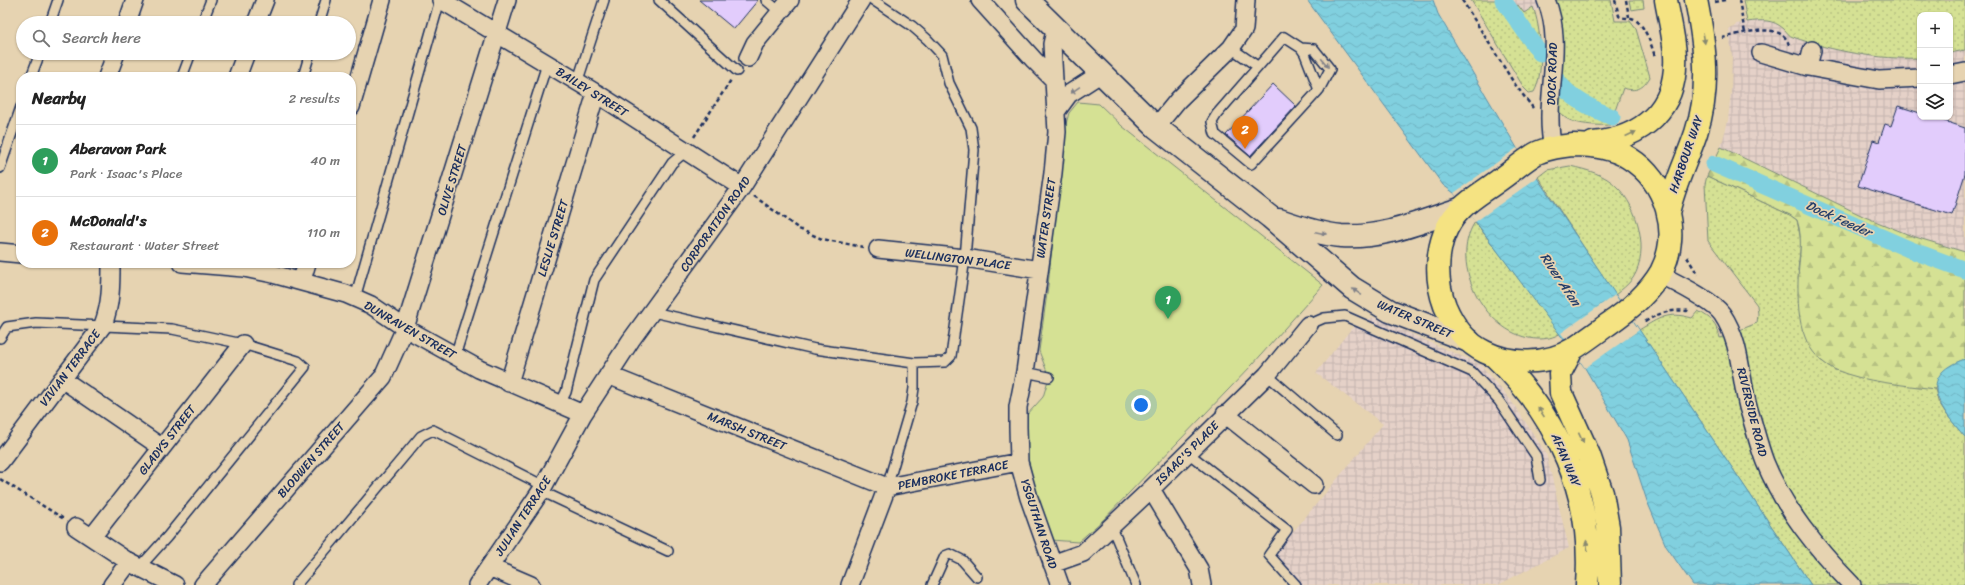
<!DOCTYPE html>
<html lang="en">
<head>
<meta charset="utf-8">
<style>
	body { margin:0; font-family:Sriracha,sans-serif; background:#f2f2f2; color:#222 }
	.controls { position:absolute; right:12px; top:12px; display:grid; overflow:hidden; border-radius:8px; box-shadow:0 1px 3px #0004 }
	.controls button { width:36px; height:36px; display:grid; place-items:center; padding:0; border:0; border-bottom:1px solid #e0e0e0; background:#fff; color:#222; font:20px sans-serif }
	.you { position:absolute; left:1141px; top:405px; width:14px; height:14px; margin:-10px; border:3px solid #fff; border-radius:50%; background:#1a73e8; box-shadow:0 0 0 6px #1a73e833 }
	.badge { display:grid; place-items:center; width:26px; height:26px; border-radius:50%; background:#1b2f5e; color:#fff; font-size:13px; font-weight:700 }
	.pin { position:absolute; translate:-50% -33px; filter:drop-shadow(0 1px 2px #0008) }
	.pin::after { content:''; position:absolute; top:21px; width:14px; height:12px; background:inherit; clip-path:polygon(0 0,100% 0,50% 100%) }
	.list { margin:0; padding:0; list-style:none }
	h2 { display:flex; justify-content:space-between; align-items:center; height:52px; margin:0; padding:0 16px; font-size:17px }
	h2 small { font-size:13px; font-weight:400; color:#767676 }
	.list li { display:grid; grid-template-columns:26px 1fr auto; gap:12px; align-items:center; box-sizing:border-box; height:72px; padding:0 16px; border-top:1px solid #e0e0e0 }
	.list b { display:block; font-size:15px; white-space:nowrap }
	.list p { margin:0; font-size:13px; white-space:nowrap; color:#767676 }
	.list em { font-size:13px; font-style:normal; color:#767676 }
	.icon { flex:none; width:22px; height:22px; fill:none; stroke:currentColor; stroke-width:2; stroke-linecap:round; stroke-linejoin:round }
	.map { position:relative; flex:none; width:1965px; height:585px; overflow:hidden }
	.search { position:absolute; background:#fff; box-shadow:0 1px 3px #0004; left:16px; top:16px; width:340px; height:44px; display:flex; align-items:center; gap:10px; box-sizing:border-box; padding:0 14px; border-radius:22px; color:#767676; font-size:15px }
	.panel { position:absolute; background:#fff; box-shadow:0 1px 3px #0004; left:16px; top:72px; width:340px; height:196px; border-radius:16px }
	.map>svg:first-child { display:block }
	.industrial { fill:url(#industrial-grid) }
	.grass { fill:url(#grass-dots); stroke:#788879 }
	.forest { fill:url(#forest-firs); stroke:#788879 }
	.green { fill:#d5e194; stroke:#788879 }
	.water { fill:url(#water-waves); stroke:#5890ab }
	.pier { fill:#e6d3b1 }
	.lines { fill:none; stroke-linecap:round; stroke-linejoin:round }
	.canal { stroke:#81d0df; stroke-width:17 }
	.building { fill:#e2ccfc; stroke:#1b2f5e }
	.service-casing { stroke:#1b2f5e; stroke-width:12 }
	.minor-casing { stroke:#1b2f5e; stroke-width:20 }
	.tertiary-casing { stroke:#1b2f5e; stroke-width:25 }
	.primary-casing { stroke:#1b2f5e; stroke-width:25 }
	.path { stroke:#1b2f5e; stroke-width:2.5; stroke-dasharray:4 3; stroke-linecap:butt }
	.service { stroke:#e6d3b1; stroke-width:9 }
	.minor { stroke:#e6d3b1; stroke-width:17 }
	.tertiary { stroke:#e6d3b1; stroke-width:22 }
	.primary { stroke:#f5e382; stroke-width:22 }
	.oneway { fill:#888970 }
	.oneway2 { fill:#808188 }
	.labels { text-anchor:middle; stroke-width:3.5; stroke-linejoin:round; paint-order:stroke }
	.street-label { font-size:12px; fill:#1b2f5e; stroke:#e6d3b1 }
	.water-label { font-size:13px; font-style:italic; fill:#253f6b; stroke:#e6d3b1 }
</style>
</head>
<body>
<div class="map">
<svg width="1965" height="585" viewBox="0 0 1965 585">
	<defs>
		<pattern id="industrial-grid" width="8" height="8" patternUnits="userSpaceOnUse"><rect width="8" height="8" fill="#e5d1c8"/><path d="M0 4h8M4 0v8" fill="none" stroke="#c4b4ae"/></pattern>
		<pattern id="grass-dots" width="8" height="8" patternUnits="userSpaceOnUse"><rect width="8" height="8" fill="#d5e194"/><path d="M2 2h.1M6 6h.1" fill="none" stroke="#b6c182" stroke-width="1.8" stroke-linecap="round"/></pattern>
		<pattern id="forest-firs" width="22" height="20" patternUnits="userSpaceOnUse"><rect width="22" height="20" fill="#d5e194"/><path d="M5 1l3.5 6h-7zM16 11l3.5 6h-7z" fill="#b6c182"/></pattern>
		<pattern id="water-waves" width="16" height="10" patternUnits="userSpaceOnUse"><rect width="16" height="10" fill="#81d0df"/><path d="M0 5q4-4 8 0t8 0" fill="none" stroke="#6fb3c2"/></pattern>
	</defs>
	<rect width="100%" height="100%" fill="#e6d3b1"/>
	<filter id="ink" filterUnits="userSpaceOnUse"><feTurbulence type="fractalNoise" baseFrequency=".025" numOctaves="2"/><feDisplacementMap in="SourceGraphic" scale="8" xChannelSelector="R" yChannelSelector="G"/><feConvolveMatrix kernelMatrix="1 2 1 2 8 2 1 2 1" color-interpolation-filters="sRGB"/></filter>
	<g filter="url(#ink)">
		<!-- industrial -->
		<path class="industrial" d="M1503 0H1554L1518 22Z
			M1761 20 1770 21 1777 24 1791 37 1862 55 1886 58H1920V117H1950V53L1965 50V252L1912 236 1865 217 1721 147 1728 121 1731 91 1732 56 1729 29 1735 27 1736 24Z
			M1373 317 1479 364 1510 399 1546 453 1569 548 1498 585H1299L1273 556 1383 424 1316 373 1351 329Z"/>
		<!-- grass -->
		<path class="grass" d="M1471 0H1509L1515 7 1518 5 1524 13 1533 7C1541 27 1545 73 1534 92L1529 93 1524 88Z
			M1554 0H1611L1615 21H1630L1636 29 1650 77C1643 89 1636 92 1623 88L1610 125C1598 126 1566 125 1560 112 1558 109 1558 105 1558 102L1560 17Z
			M1629 0H1643L1644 8 1631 10Z
			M1743 0H1965V50L1950 53V15H1920V58C1880 60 1831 51 1793 37 1789 36 1787 32 1784 29 1773 19 1762 20 1747 22Z
			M1570 166C1587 170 1605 174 1617 187 1638 207 1650 252 1633 278 1628 285 1621 290 1615 295L1538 177 1547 170Z
			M1707 176 1790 215 1797 220 1801 241 1798 270 1820 360 1835 370 1860 377 1935 389 1938 401 1947 415 1965 437V585H1811L1639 330C1659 318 1668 311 1692 318L1698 311C1711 318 1717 323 1720 338L1757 323 1758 314 1757 305 1708 241 1705 184Z
			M1475 222 1561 333C1553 338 1546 339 1538 339 1487 338 1447 264 1475 222Z"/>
		<!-- forest -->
		<path class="forest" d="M1721 147 1865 217 1912 236 1965 252V359C1951 364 1939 374 1935 389 1904 385 1864 382 1836 370 1822 364 1810 351 1805 337 1798 320 1798 301 1798 283 1798 262 1804 240 1797 220L1790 215 1707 176Z"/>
		<!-- green -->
		<path class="green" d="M1078 102 1099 104 1122 126 1323 285 1253 364 1103 520 1078 542 1051 540 1036 492 1028 459 1026 416 1043 397 1049 377 1039 351 1048 286 1064 131 1069 113Z"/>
		<!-- water -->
		<path class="water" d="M1307 0H1433L1438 14 1517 148 1811 585H1693L1666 546 1647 501 1627 440 1585 368 1454 193 1443 185Z
			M1965 359V437C1941 409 1914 376 1965 359Z"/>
		<!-- pier -->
		<path class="pier" d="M1517 148 1538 177 1475 222 1454 193Z
			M1615 295 1639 330 1585 368 1561 333Z"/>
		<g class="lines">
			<!-- canal -->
			<path class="canal" d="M1503 0 1540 53
				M1557 80C1571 99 1591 108 1612 117
				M1714 164 1911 250 1965 270"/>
		</g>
		<!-- building -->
		<path class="building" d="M699 0H758L734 29Z
			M1273 84 1296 106 1250 156 1226 135Z
			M1898 106 1920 113V117H1933L1965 128V174L1952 215 1858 186 1873 140 1879 142 1885 124 1891 126Z"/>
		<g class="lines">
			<!-- service casing -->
			<g class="service-casing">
				<path id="service" d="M659 0 737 71
					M766 0 780 12
					M50 23 58 0
					M202 23 211 0
					M319 23 326 0
					M1284 37 1301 48 1305 54 1319 90 1251 164 1215 134 1212 122 1217 114Z
					M1231 48 1257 66
					M1301 48 1314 49 1330 69 1319 90
					M31 77 40 53
					M182 77 191 53
					M303 77 310 53
					M577 83 604 0
					M0 168 21 107
					M355 298 440 0
					M653 312 815 349 914 363 945 362 951 356 965 258 974 150 971 128 949 83 942 55 927 39 912 26 873 0
					M1308 325 1324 318 1345 316 1472 372 1499 401 1536 456 1540 480
					M0 338 7 327 36 323 172 329 243 344 298 361 305 367 167 537 140 567
					M455 356 547 64
					M1025 372 1049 377
					M1267 375 1337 435
					M560 404 566 392 594 280 672 163 686 151
					M1188 453 1287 530 1269 555 1296 585
					M887 487 912 402 914 388V363
					M541 491 668 551
					M1111 525 1136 585
					M296 585 421 436 433 430 544 486
					M932 585 945 556 950 554 962 560 977 577"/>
			</g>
			<!-- minor casing -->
			<g class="minor-casing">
				<path id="minor" d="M441 0 596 93 742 187
					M980 0 1034 60 1054 80 1057 132 1053 173 1025 372 1018 407V427L1019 462 1029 498 1060 585
					M1546 0C1566 46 1542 100 1553 148
					M127 23 135 0
					M256 23 265 0
					M1761 53 1808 67 1879 80 1920 78
					M748 58 755 43 790 0
					M1808 67 1812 50
					M1950 75 1965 72
					M107 77 116 53
					M237 77 246 53
					M1054 80 1052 44 1056 27
					M351 107 382 0
					M1055 113 1069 94 1100 74
					M1156 127 1178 100 1231 48 1244 29 1246 0
					M878 249 965 258 1039 270
					M0 252 21 254
					M182 263 244 268 273 274 346 294 371 305 405 328 479 369 583 414
					M1659 274C1676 283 1712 300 1722 314 1741 342 1740 376 1748 407 1754 425 1758 444 1765 462 1784 509 1817 549 1852 585
					M302 280 307 263
					M608 375 887 487
					M62 379 161 447
					M509 383 596 93
					M1225 414 1314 485
					M0 462 103 325C111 304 111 285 111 263
					M887 487 1019 462
					M1151 489 1199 569 1202 585
					M76 527 129 562 175 585
					M92 537 243 344
					M1052 564 1083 553 1151 489 1267 375 1308 325
					M489 567 531 585
					M112 585 129 562
					M203 585 383 377 405 328 507 0
					M477 585 541 491 583 414 631 340 742 187 861 0
					M850 585 887 487"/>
			</g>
			<!-- tertiary casing -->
			<g class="tertiary-casing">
				<path id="tertiary" d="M1027 0 1156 127 1270 217 1352 288 1390 311 1469 341
					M1279 220C1299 227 1320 234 1341 236 1383 239 1422 221 1460 209"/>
			</g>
			<!-- primary casing -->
			<g class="primary-casing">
				<path id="primary" d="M1593 143C1643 138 1678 108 1675 55 1674 36 1669 18 1666 0
					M1572 145C1592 145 1612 147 1629 158 1666 181 1682 232 1661 272 1648 294 1628 311 1607 325 1596 333 1584 342 1573 349 1547 365 1511 365 1485 352 1466 343 1453 325 1445 306 1433 274 1436 232 1462 208 1472 198 1486 190 1498 181 1510 173 1521 163 1532 156 1543 148 1559 147 1572 145Z
					M1668 213C1674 185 1687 160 1696 133 1711 88 1705 45 1696 0
					M1572 350 1560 373 1561 393 1589 455 1602 493 1608 527 1610 585
					M1494 356C1558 416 1594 496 1587 585"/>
			</g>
			<!-- path -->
			<path class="path" d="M1462 0 1514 83 1533 108
				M1615 0 1619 16C1623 19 1629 17 1634 19 1645 25 1652 46 1655 57
				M1626 0 1629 17
				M1739 0 1745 33
				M1715 2 1725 0
				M1722 38C1740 34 1782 20 1789 45
				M694 137 731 80
				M754 196 799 229 822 239 863 247
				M1687 257 1698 275
				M1645 322C1658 313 1671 309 1687 311L1689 307
				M0 479 64 519"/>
			<!-- service -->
			<use href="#service" class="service"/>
			<!-- minor -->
			<use href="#minor" class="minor"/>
			<!-- tertiary -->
			<use href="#tertiary" class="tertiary"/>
			<!-- primary -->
			<use href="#primary" class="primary"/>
		</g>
		<!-- one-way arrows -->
		<defs><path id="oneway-solid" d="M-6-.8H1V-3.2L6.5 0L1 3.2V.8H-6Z"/></defs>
		<g class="oneway">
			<use href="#oneway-solid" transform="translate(1704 38) rotate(81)"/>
			<use href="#oneway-solid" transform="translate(1631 134) rotate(-25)"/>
			<use href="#oneway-solid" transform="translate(1541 412) rotate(-124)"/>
			<use href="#oneway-solid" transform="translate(1581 438) rotate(65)"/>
			<use href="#oneway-solid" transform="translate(1587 546) rotate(-97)"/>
		</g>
		<g class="oneway2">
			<use href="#oneway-solid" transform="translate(1325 63) rotate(51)"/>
			<use href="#oneway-solid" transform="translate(1075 90) rotate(145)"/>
			<use href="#oneway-solid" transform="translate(1321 233) rotate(12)"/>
			<use href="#oneway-solid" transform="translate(1357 292) rotate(-145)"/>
		</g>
	</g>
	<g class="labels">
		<!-- street labels -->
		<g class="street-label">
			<text transform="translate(1552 74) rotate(-88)" y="4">DOCK ROAD</text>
			<text transform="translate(592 92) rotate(32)" y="4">BAILEY STREET</text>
			<text transform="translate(1686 154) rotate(-71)" y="4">HARBOUR WAY</text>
			<text transform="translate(452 180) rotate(-73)" y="4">OLIVE STREET</text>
			<text transform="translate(1046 218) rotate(-82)" y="4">WATER STREET</text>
			<text transform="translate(715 224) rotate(-55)" y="4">CORPORATION ROAD</text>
			<text transform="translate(553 238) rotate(-73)" y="4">LESLIE STREET</text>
			<text transform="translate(958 259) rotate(7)" y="4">WELLINGTON PLACE</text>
			<text transform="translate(1415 319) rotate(23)" y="4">WATER STREET</text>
			<text transform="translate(410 330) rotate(30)" y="4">DUNRAVEN STREET</text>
			<text transform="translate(70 368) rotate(-53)" y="4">VIVIAN TERRACE</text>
			<text transform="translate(1752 412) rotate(76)" y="4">RIVERSIDE ROAD</text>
			<text transform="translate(747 431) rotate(22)" y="4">MARSH STREET</text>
			<text transform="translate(167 440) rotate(-52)" y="4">GLADYS STREET</text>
			<text transform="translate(1187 453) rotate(-45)" y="4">ISAAC'S PLACE</text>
			<text transform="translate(311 460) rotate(-49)" y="4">BLODWEN STREET</text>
			<text transform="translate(1566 460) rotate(67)" y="4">AFAN WAY</text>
			<text transform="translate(953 475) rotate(-11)" y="4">PEMBROKE TERRACE</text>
			<text transform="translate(523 516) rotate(-57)" y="4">JULIAN TERRACE</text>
			<text transform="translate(1039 524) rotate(72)" y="4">YSGUTHAN ROAD</text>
		</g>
		<!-- water labels -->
		<g class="water-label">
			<text transform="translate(1839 218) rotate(24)" y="5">Dock Feeder</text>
			<text transform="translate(1561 279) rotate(56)" y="5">River Afan</text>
		</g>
	</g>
</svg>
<div class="controls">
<button>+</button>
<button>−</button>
<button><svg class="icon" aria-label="layers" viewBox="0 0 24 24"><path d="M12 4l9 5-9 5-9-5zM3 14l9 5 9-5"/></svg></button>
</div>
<div class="you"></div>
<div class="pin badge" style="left:1168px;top:319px;background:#2e9e5b">1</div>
<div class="pin badge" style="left:1245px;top:149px;background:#e8710a">2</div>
<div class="search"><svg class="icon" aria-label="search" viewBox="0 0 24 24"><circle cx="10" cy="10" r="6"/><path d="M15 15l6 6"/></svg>Search here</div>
<section class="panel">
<h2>Nearby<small>2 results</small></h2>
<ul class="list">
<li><span class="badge" style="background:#2e9e5b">1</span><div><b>Aberavon Park</b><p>Park · Isaac's Place</p></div><em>40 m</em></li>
<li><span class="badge" style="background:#e8710a">2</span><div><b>McDonald's</b><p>Restaurant · Water Street</p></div><em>110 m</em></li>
</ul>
</section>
</div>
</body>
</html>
